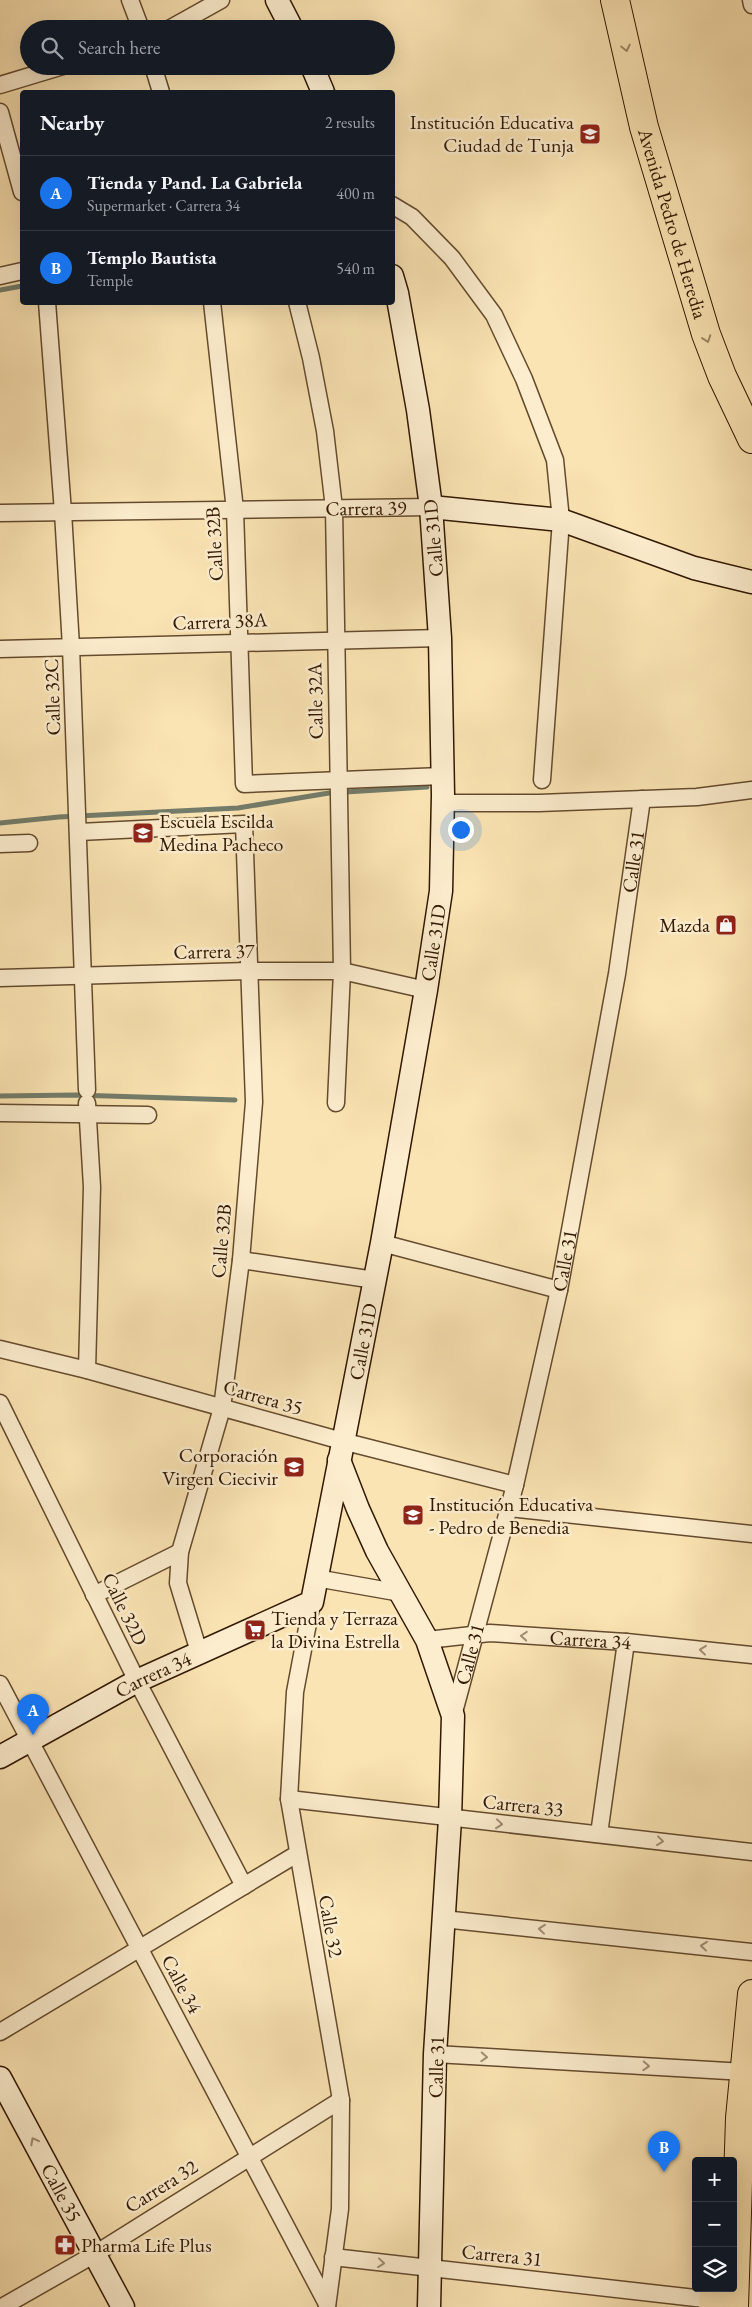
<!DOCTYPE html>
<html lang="en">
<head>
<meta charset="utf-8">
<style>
	body { margin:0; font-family:"EB Garamond",serif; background:#20242c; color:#f1f3f6 }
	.controls { position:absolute; right:15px; bottom:15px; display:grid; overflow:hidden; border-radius:5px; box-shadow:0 5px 20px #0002 }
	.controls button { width:45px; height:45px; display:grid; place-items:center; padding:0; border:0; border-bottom:1px solid #363941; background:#171b24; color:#f1f3f6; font:25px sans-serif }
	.you { position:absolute; left:460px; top:829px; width:18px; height:18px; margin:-12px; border:4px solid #fff; border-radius:50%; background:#1a73e8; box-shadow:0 0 0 8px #1a73e833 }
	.badge { display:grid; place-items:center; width:32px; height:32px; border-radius:50%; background:#1a73e8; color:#fff; font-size:16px; font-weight:700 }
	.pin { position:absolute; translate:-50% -41px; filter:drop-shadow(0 1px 2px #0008) }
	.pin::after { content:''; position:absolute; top:26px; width:18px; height:15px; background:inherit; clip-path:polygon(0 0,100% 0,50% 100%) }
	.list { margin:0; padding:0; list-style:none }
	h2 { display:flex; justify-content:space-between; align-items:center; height:65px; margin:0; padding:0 20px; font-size:21px }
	h2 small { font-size:16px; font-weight:400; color:#9ea1a6 }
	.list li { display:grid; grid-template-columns:32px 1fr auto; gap:15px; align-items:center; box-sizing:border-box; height:75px; padding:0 20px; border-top:1px solid #363941 }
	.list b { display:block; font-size:19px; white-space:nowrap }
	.list p { margin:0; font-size:16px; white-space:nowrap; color:#9ea1a6 }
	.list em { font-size:16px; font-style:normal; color:#9ea1a6 }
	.icon { flex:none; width:28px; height:28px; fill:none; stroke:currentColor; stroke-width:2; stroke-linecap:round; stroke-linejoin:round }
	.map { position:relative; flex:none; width:752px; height:2307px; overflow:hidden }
	.search { position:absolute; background:#171b24; box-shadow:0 5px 20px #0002; left:20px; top:20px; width:375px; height:55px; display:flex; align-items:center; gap:12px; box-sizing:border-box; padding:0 18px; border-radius:28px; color:#9ea1a6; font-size:19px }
	.panel { position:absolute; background:#171b24; box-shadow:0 5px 20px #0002; left:20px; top:90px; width:375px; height:215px; border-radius:5px }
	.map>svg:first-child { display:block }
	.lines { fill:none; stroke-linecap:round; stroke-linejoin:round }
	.stream { stroke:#737c6a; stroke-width:5 }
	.street-casing { stroke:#644b2e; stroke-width:19 }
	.secondary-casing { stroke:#311802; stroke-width:25 }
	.highway-casing { stroke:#311802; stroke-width:30 }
	.street { stroke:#fcedce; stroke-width:16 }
	.secondary { stroke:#fcedce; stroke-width:22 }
	.highway { stroke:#fbe4b3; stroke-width:28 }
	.oneway { stroke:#a08863 }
	.oneway2 { stroke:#a18d72 }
	.labels { text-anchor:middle; stroke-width:5; stroke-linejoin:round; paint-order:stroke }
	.poi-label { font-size:20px; fill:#311802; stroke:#fcedce; text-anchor:start }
	.street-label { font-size:20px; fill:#311802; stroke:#fcedce }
</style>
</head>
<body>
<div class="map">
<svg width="752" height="2307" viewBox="0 0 752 2307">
	<rect width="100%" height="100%" fill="#fbe4b3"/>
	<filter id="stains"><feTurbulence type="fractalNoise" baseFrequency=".004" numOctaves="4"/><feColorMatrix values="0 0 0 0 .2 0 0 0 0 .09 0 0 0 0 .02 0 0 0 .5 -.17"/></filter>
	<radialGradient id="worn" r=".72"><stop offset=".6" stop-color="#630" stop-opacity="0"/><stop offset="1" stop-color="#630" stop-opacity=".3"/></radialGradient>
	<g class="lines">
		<!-- stream -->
		<path class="stream" d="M0 290 22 286
			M0 823 59 817 238 808 329 793 427 787
			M0 1096 76 1095 235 1100"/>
		<!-- street casing -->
		<g class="street-casing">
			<g id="street">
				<path d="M130 0 141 29"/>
				<path d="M751 0 752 5"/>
				<path d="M169 29 221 0"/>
				<path d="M153 66 161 92"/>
				<path d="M0 85 63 66"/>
				<path d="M0 112 22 192"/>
				<path d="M392 205 412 217 452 258 494 315 524 379 555 460 561 520 542 780"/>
				<path d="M0 276 22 271"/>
				<path d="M47 302 63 512 71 647 87 1090"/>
				<path d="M212 302 235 510 244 784 442 776"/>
				<path d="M297 302 311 358 325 431 334 508 342 971 336 1103"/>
				<path id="s1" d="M0 513 431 507"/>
				<path d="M0 649 440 638"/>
				<path d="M443 803H539L697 797 752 790"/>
				<path d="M79 832 244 824 254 1102 241 1260 222 1408 180 1552 178 1583 199 1652"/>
				<path d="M0 844 29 843"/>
				<path d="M0 978 248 971H342L426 990"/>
				<path d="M0 1113 148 1115"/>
				<path d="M382 1243 559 1290"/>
				<path d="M241 1260 375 1280"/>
				<path d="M0 1349 87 1370 342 1441 515 1485"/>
				<path d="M87 1370 92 1187 87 1103"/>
				<path d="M0 1403 137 1681 244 1886"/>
				<path d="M509 1508 752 1534"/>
				<path d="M316 1578 401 1593"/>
				<path d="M94 1595 180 1552"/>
				<path d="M312 1602 295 1692 289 1799 341 2100 340 2209 327 2307"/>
				<path id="s2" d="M427 1640 490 1633 626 1642 752 1655"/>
				<path d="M0 1684 327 2304"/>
				<path id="s3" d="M453 1716 515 1485 559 1290 617 974 642 799"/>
				<path d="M289 1799 752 1852"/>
				<path d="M599 1834 626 1642"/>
				<path d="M443 1919 752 1952"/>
				<path d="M0 2032 297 1854"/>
				<path d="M435 2054 745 2072"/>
				<path d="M333 2257 713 2300"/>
				<path d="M2 2307 95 2254 341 2100"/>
			</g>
		</g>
		<!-- secondary casing -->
		<g class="secondary-casing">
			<g id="secondary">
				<path d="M277 0 292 29"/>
				<path d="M312 66 323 92"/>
				<path d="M431 507 561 520 694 568 752 582"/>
				<path d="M339 1460 358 1509 377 1551 427 1640 453 1716 450 1819 435 2054 429 2307"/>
				<path id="s4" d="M0 1757 137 1681 312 1602 382 1243 426 990 441 891 443 795 440 638 431 507 418 410 397 293 392 276"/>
				<path id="s5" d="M0 2078 123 2307"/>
			</g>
		</g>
		<!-- highway casing -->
		<g class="highway-casing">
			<g id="highway">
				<path id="s6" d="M615 0 644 127 706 334 722 376 752 439"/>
				<path d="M713 2307 714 2288"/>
				<path d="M734 2307 740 2118 752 1994"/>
			</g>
		</g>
		<!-- street -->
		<use href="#street" class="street"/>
		<!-- secondary -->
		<use href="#secondary" class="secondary"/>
		<!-- highway -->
		<use href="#highway" class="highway"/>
	</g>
	<!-- one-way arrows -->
	<defs><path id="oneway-chevron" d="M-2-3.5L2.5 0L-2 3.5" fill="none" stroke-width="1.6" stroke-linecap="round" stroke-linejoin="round" transform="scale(1.25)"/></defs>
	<g class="oneway">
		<use href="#oneway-chevron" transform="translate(626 48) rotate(78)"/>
		<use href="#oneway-chevron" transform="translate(707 339) rotate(71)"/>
	</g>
	<g class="oneway2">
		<use href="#oneway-chevron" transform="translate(524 1636) rotate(-176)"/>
		<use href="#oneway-chevron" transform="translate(703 1650) rotate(-174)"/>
		<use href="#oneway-chevron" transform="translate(499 1824) rotate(6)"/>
		<use href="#oneway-chevron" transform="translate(660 1841) rotate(7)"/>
		<use href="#oneway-chevron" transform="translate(542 1929) rotate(-174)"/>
		<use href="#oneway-chevron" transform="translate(704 1946) rotate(-174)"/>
		<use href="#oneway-chevron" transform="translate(484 2057) rotate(3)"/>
		<use href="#oneway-chevron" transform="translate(646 2066) rotate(3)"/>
		<use href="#oneway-chevron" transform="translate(34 2141) rotate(-118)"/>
		<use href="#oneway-chevron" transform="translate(381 2263) rotate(6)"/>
	</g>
	<!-- icons -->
	<defs>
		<g id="school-square" transform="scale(1.125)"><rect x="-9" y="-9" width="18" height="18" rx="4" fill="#8f2418" stroke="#fcedce"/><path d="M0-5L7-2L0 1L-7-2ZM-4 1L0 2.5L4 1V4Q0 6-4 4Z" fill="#fff"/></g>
		<g id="shop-square" transform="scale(1.125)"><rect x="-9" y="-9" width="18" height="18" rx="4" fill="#8f2418" stroke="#fcedce"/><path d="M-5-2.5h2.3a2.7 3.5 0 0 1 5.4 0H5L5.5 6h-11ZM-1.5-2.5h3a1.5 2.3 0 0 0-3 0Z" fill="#fff"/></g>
		<g id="supermarket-square" transform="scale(1.125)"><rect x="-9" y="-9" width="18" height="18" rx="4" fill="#8f2418" stroke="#fcedce"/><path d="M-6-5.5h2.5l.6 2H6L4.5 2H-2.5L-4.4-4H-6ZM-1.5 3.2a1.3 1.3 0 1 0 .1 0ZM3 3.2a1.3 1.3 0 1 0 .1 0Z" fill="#fff"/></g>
		<g id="pharmacy-square" transform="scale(1.125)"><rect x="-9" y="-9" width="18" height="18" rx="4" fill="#8f2418" stroke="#fcedce"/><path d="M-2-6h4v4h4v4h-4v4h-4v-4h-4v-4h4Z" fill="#fff"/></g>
	</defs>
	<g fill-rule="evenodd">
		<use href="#school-square" x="590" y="134"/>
		<use href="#school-square" x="143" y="833"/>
		<use href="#shop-square" x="726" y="925"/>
		<use href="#school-square" x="294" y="1467"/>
		<use href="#school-square" x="413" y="1515"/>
		<use href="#supermarket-square" x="255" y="1630"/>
		<use href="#pharmacy-square" x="65" y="2245"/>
	</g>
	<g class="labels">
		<!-- poi labels -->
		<g class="poi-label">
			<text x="574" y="129" text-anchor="end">Institución Educativa<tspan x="574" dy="23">Ciudad de Tunja</tspan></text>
			<text x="159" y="828">Escuela Escilda<tspan x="159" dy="23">Medina Pacheco</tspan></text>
			<text x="710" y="932" text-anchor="end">Mazda</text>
			<text x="278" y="1462" text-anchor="end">Corporación<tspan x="278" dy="23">Virgen Ciecivir</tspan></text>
			<text x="429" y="1511">Institución Educativa<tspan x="429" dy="23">- Pedro de Benedia</tspan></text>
			<text x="271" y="1625">Tienda y Terraza<tspan x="271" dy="23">la Divina Estrella</tspan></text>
			<text x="81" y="2252">Pharma Life Plus</text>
		</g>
		<!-- street labels -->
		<g class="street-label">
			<text dy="7" stroke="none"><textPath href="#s6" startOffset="231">Avenida Pedro de Heredia</textPath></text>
			<text dy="7" stroke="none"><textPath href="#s1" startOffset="366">Carrera 39</textPath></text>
			<text transform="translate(433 538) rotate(-95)" y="7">Calle 31D</text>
			<text transform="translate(214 544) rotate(-93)" y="7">Calle 32B</text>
			<text transform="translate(220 621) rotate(-2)" y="7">Carrera 38A</text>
			<text transform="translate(52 697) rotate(-92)" y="7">Calle 32C</text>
			<text transform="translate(315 701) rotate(-91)" y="7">Calle 32A</text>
			<text dy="7" stroke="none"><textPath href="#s3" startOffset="874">Calle 31</textPath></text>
			<text dy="7" stroke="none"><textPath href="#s4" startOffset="1019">Calle 31D</textPath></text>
			<text transform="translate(214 951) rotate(-1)" y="7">Carrera 37</text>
			<text transform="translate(221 1241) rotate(-85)" y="7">Calle 32B</text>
			<text dy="7" stroke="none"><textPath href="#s3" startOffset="469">Calle 31</textPath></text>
			<text dy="7" stroke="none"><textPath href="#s4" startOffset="614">Calle 31D</textPath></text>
			<text transform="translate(263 1397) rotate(16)" y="7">Carrera 35</text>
			<text transform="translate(125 1609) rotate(64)" y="7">Calle 32D</text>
			<text dy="7" stroke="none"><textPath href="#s2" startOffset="164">Carrera 34</textPath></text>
			<text dy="7" stroke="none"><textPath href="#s3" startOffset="64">Calle 31</textPath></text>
			<text dy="7" stroke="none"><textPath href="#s4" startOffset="174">Carrera 34</textPath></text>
			<text transform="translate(523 1805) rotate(6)" y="7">Carrera 33</text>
			<text transform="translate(331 1926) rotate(80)" y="7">Calle 32</text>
			<text transform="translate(182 1984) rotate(62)" y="7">Calle 34</text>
			<text transform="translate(436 2067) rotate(-88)" y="7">Calle 31</text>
			<text transform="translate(161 2186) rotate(-32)" y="7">Carrera 32</text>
			<text dy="7" stroke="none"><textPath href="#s5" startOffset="130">Calle 35</textPath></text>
			<text transform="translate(502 2255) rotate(6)" y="7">Carrera 31</text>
		</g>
	</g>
	<rect width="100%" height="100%" filter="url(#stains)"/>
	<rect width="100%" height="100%" fill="url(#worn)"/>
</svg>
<div class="controls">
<button>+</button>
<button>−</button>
<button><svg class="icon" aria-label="layers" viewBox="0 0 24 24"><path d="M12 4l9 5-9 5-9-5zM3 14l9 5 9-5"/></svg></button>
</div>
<div class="you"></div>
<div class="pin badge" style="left:33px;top:1735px">A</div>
<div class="pin badge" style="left:664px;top:2172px">B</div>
<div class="search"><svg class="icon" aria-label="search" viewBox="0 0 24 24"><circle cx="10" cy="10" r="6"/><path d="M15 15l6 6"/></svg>Search here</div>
<section class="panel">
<h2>Nearby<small>2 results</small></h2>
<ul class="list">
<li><span class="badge">A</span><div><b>Tienda y Pand. La Gabriela</b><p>Supermarket · Carrera 34</p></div><em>400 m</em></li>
<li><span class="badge">B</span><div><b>Templo Bautista</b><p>Temple</p></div><em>540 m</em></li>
</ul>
</section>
</div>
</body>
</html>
